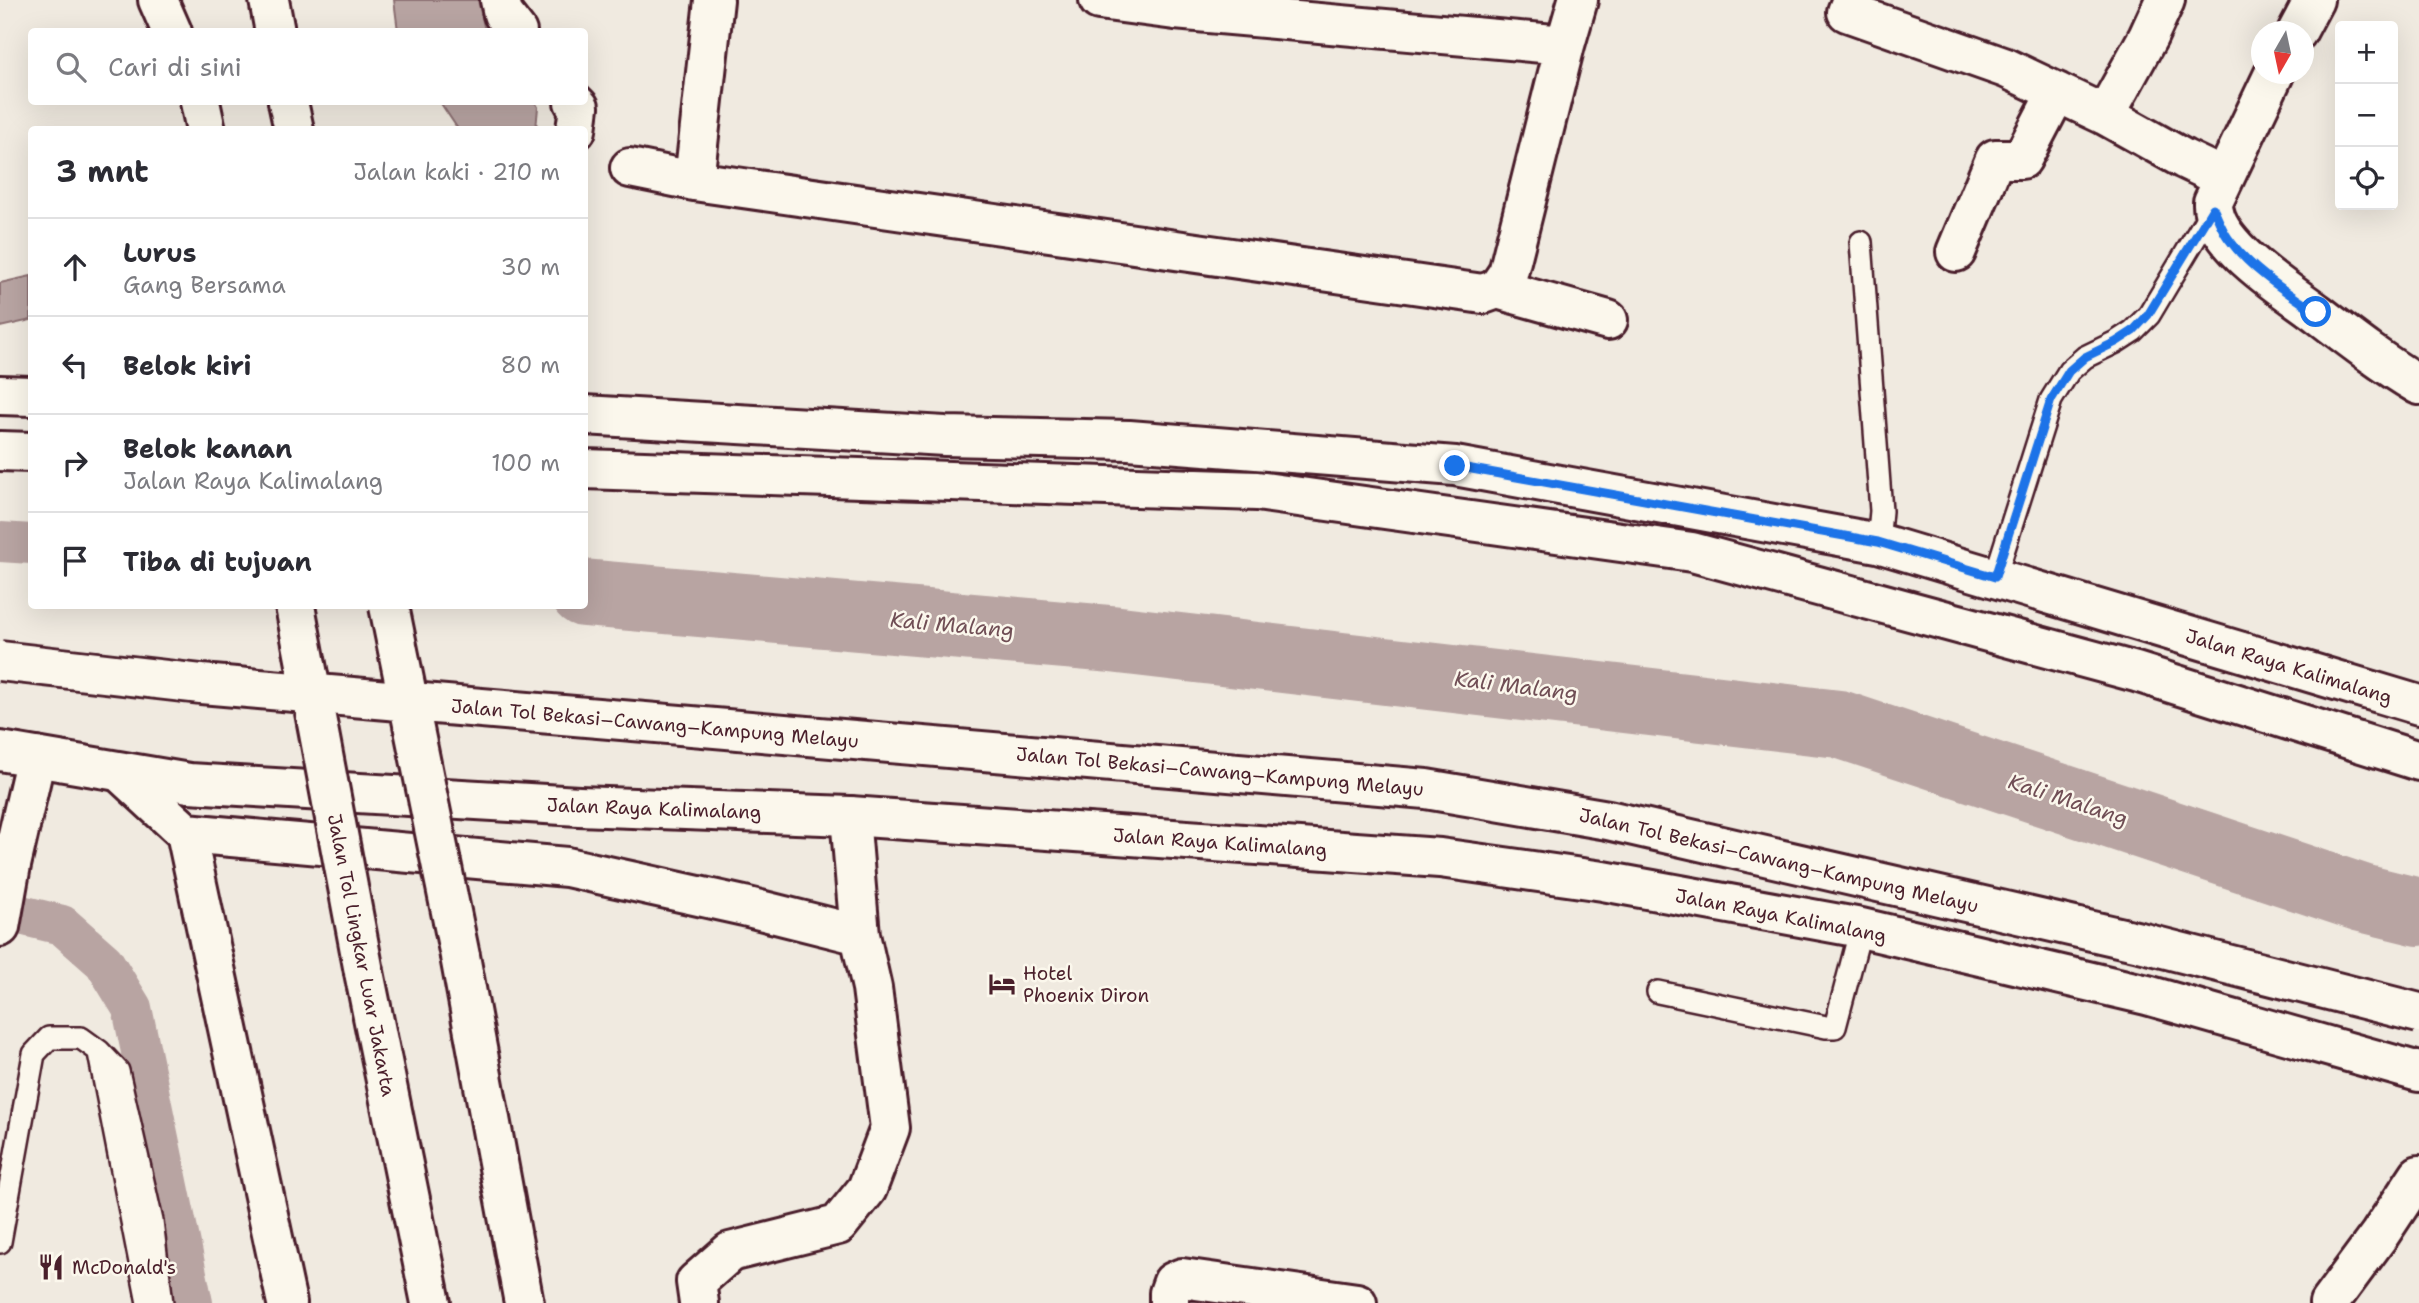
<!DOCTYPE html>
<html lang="id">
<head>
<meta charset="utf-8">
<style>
	body { margin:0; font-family:"Shantell Sans",sans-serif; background:#f2f2f3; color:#2b2b33 }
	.controls { position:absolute; right:21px; top:21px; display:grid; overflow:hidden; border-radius:7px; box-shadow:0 7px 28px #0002 }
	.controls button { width:63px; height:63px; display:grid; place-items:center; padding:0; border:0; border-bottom:2px solid #e1e1e2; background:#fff; color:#2b2b33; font:35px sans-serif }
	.compass { position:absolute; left:2251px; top:21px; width:63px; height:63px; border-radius:50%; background:#fff; box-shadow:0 7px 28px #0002; rotate:189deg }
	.stop { position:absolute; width:21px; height:21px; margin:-16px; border:5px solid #1a73e8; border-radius:50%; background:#fff }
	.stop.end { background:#1a73e8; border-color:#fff; box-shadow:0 2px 7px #0008 }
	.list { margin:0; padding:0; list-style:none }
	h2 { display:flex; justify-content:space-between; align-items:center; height:91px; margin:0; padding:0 28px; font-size:30px }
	h2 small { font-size:23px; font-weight:400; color:#7c7c81 }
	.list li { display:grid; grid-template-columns:46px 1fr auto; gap:21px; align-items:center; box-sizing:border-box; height:98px; padding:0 28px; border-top:2px solid #e1e1e2 }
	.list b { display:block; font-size:26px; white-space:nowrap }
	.list p { margin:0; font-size:23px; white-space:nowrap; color:#7c7c81 }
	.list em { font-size:23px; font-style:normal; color:#7c7c81 }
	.icon { flex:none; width:38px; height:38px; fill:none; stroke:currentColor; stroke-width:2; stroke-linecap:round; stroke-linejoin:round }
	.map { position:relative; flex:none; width:2419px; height:1303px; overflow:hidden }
	.search { position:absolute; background:#fff; box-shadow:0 7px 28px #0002; left:28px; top:28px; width:560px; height:77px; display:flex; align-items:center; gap:18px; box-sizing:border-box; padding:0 24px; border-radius:7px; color:#7c7c81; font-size:26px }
	.panel { position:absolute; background:#fff; box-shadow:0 7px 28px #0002; left:28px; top:126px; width:560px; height:483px; border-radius:7px }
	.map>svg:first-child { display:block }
	.water { fill:#b8a4a2; stroke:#8c6f72; stroke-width:2 }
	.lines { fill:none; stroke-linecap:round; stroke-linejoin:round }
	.canal { stroke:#b8a4a2; stroke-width:40 }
	.river { stroke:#b8a4a2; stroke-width:68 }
	.lane-casing { stroke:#4a1f2b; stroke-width:26 }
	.street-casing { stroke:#4a1f2b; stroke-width:44 }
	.secondary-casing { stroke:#4a1f2b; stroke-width:44 }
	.primary-casing { stroke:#4a1f2b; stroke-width:44 }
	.highway-casing { stroke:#4a1f2b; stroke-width:44 }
	.lane { stroke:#fbf7ec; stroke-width:21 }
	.street { stroke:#fbf7ec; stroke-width:38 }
	.secondary { stroke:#fbf7ec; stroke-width:38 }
	.primary { stroke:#fbf7ec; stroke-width:38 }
	.highway { stroke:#fbf7ec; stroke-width:38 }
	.highway-bridge-casing { stroke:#4a1f2b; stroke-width:44; stroke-linecap:butt }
	.highway-bridge { stroke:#fbf7ec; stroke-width:38 }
	.route { stroke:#1a73e8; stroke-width:9 }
	.labels { text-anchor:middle; stroke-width:5; stroke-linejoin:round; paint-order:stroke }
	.street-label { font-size:19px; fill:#4a1f2b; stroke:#fbf7ec }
	.poi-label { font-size:19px; fill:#4a1f2b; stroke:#fbf7ec; text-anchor:start }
	.water-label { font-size:21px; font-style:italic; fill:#704e55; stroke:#fbf7ec }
</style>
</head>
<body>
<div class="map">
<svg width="2419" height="1303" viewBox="0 0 2419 1303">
	<rect width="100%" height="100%" fill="#f0eae0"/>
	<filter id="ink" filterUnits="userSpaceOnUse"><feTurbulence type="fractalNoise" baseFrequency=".0143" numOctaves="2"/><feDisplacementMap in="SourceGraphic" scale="14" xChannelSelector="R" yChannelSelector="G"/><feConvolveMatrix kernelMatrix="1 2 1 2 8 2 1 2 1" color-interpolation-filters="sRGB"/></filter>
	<g filter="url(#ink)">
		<!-- water -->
		<path class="water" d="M394 0H478L485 31H398Z
			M440 102H535L538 107 536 129H458Z
			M31 276V320L0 327V283Z"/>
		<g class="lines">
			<!-- canal -->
			<path class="canal" d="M0 542 32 544
				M0 910 62 925 104 962 132 1008 193 1303"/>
			<!-- river -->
			<path class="river" d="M584 593 1111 639 1839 724 2362 898 2419 912"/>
			<!-- lane casing -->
			<g class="lane-casing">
				<path id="lane" d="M1861 242 1881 511 1878 543
					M1995 577 2051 400 2069 371 2085 357 2116 342 2133 331 2149 315 2213 208
					M1658 992 1826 1027H1835L1861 928
					M99 1053 148 1303
					M0 1242 34 1054 49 1038H81L99 1051 118 1071 152 1221 162 1303"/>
			</g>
			<!-- street casing -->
			<g class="street-casing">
				<path id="street" d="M500 0 503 14 517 32
					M1099 0 1175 10 1565 45
					M1852 0 1847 12 2006 68 2105 115 2184 159 2224 178
					M2297 32 2314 0
					M2274 74 2213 202C2211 244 2287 290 2317 313 2351 339 2382 363 2419 385
					M574 102 579 107 576 130
					M2105 115 2148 37 2165 0
					M630 168 694 181 1483 294 1497 289 1608 320
					M694 181 714 0
					M1956 252 1995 159H2022L2057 92
					M1497 289 1508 273 1565 45 1578 0
					M0 927 11 865 36 757
					M1169 1303V1293L1173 1282 1182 1278 1357 1303
					M2329 1303 2380 1234 2419 1175"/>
			</g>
			<!-- secondary casing -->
			<g class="secondary-casing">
				<path id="secondary" d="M120 772 186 833 287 1303
					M186 833 567 867 744 906 860 935
					M699 1303 696 1282 730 1252 838 1225 867 1189 890 1128 872 988 860 935 850 816"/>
			</g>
			<!-- primary casing -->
			<g class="primary-casing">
				<path id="primary" d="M0 395 32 396
					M584 415 945 436 1129 440 1455 466 1878 543 2419 705
					M0 751 189 783 579 806 850 816 1440 858 1603 881 1861 928 2147 995 2419 1072"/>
			</g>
			<!-- highway casing -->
			<g class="highway-casing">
				<path id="highway" d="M158 0 172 32
					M269 0 275 32
					M200 102 206 130
					M288 102 294 130
					M0 451 32 452
					M584 469 1257 491 1692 552 2136 672 2419 761
					M460 956 524 1303
					M364 972 431 1303"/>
			</g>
			<!-- lane -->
			<use href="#lane" class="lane"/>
			<!-- street -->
			<use href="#street" class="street"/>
			<!-- secondary -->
			<use href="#secondary" class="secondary"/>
			<!-- primary -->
			<use href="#primary" class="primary"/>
			<!-- highway -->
			<use href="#highway" class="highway"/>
			<!-- highway-bridge casing -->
			<g class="highway-bridge-casing">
				<path id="highway-bridge" d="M295 606 364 972
					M389 606 460 956
					M0 661 201 684 1426 789 1608 820 2140 942 2419 1013"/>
			</g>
			<!-- highway-bridge -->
			<use href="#highway-bridge" class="highway-bridge"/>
		</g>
	</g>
	<g class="lines" filter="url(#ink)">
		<!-- route -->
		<path class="route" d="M1455 466 1878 542 1995 577 2051 400 2069 371 2085 357 2116 342 2133 331 2148 315 2213 208C2218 218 2221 228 2228 238 2250 269 2285 291 2316 312"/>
	</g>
	<!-- icons -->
	<defs>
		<g id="hotel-bare" transform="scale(2.1)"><path d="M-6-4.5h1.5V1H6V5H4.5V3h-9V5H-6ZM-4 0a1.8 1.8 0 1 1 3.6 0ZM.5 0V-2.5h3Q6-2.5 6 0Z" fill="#4a1f2b" stroke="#fbf7ec" stroke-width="2.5" paint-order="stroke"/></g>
		<g id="restaurant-bare" transform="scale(2.1)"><path d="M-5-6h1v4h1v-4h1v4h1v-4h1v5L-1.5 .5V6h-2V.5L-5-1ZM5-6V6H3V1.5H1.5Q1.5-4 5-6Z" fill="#4a1f2b" stroke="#fbf7ec" stroke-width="2.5" paint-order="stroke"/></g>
	</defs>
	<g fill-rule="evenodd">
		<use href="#hotel-bare" x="1002" y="984"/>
		<use href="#restaurant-bare" x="51" y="1267"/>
	</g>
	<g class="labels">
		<!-- street labels -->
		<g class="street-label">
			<text transform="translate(2289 666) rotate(17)" y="7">Jalan Raya Kalimalang</text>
			<text transform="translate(655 723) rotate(5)" y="7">Jalan Tol Bekasi–Cawang–Kampung Melayu</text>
			<text transform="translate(1220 771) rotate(5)" y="7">Jalan Tol Bekasi–Cawang–Kampung Melayu</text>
			<text transform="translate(654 808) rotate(2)" y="7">Jalan Raya Kalimalang</text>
			<text transform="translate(1220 842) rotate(4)" y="7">Jalan Raya Kalimalang</text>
			<text transform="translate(1779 860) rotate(13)" y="7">Jalan Tol Bekasi–Cawang–Kampung Melayu</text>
			<text transform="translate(1781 915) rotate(11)" y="7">Jalan Raya Kalimalang</text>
			<text transform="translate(362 955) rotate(79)" y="7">Jalan Tol Lingkar Luar Jakarta</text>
		</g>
		<!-- poi labels -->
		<g class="poi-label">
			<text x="1023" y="980">Hotel<tspan x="1023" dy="22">Phoenix Diron</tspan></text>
			<text x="72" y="1274">McDonald's</text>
		</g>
		<!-- water labels -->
		<g class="water-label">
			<text transform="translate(952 625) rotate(5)" y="7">Kali Malang</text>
			<text transform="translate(1516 686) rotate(7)" y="7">Kali Malang</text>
			<text transform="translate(2068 800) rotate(18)" y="7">Kali Malang</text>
		</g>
	</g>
</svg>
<div class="controls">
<button>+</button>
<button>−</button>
<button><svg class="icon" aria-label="locate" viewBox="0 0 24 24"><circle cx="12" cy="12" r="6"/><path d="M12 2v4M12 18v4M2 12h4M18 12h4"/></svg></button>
</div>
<svg class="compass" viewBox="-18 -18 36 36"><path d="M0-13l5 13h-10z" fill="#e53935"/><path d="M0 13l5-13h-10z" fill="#7c7c81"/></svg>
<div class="stop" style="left:2316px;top:312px"></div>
<div class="stop end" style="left:1455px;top:466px"></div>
<div class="search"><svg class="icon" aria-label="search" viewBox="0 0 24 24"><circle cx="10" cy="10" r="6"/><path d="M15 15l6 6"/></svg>Cari di sini</div>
<section class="panel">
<h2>3 mnt<small>Jalan kaki · 210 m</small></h2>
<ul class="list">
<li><svg class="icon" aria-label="ahead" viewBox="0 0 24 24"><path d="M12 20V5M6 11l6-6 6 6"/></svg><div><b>Lurus</b><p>Gang Bersama</p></div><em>30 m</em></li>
<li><svg class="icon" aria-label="left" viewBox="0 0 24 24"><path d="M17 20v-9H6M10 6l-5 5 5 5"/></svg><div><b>Belok kiri</b></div><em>80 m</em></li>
<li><svg class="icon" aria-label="right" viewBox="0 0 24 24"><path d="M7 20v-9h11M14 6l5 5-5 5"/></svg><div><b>Belok kanan</b><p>Jalan Raya Kalimalang</p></div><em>100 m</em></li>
<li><svg class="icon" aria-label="arrive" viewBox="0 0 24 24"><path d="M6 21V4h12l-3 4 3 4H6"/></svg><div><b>Tiba di tujuan</b></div></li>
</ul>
</section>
</div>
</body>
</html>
